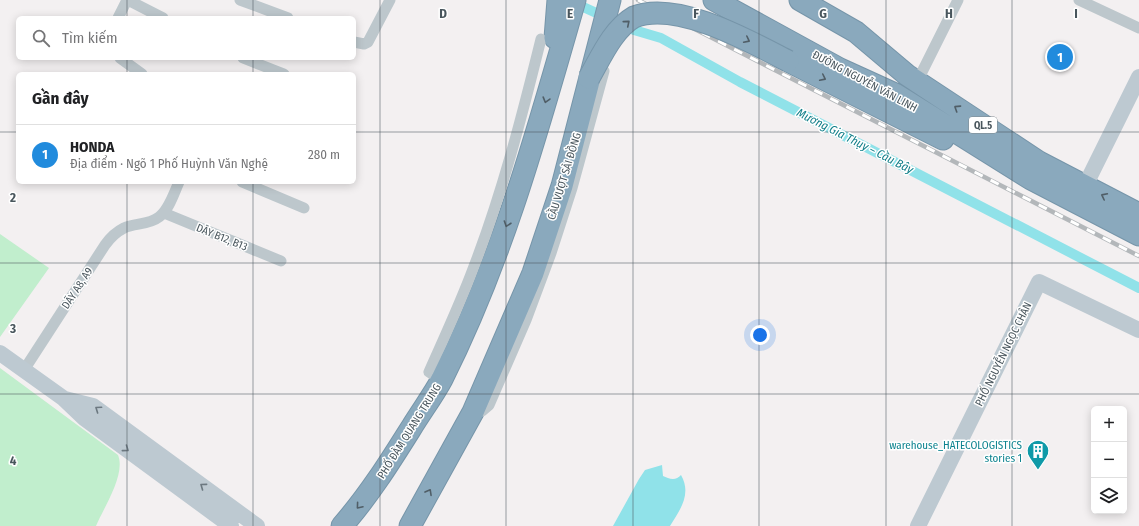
<!DOCTYPE html>
<html lang="vi">
<head>
<meta charset="utf-8">
<style>
	body { margin:0; font-family:"Fira Sans Condensed",sans-serif; background:#f6f6f6; color:#202124 }
	.controls { position:absolute; right:12px; bottom:12px; display:grid; overflow:hidden; border-radius:6px; box-shadow:0 2px 10px #0003 }
	.controls button { width:36px; height:36px; display:grid; place-items:center; padding:0; border:0; border-bottom:1px solid #e0e0e0; background:#fff; color:#202124; font:20px sans-serif }
	.you { position:absolute; left:760px; top:335px; width:14px; height:14px; margin:-10px; border:3px solid #fff; border-radius:50%; background:#1a73e8; box-shadow:0 0 0 6px #1a73e833 }
	.badge { display:grid; place-items:center; width:26px; height:26px; border-radius:50%; background:#218bdd; color:#fff; font-size:13px; font-weight:700 }
	.pin { position:absolute; translate:-50% -50%; border:2px solid #fff; box-shadow:0 1px 4px #0006 }
	.list { margin:0; padding:0; list-style:none }
	h2 { display:flex; justify-content:space-between; align-items:center; height:52px; margin:0; padding:0 16px; font-size:17px }
	h2 small { font-size:13px; font-weight:400; color:#757577 }
	.list li { display:grid; grid-template-columns:26px 1fr auto; gap:12px; align-items:center; box-sizing:border-box; height:60px; padding:0 16px; border-top:1px solid #e0e0e0 }
	.list b { display:block; font-size:15px; white-space:nowrap }
	.list p { margin:0; font-size:13px; white-space:nowrap; color:#757577 }
	.list em { font-size:13px; font-style:normal; color:#757577 }
	.icon { flex:none; width:22px; height:22px; fill:none; stroke:currentColor; stroke-width:2; stroke-linecap:round; stroke-linejoin:round }
	.map { position:relative; flex:none; width:1139px; height:526px; overflow:hidden }
	.search { position:absolute; background:#fff; box-shadow:0 2px 10px #0003; left:16px; top:16px; width:340px; height:44px; display:flex; align-items:center; gap:10px; box-sizing:border-box; padding:0 14px; border-radius:6px; color:#757577; font-size:15px }
	.panel { position:absolute; background:#fff; box-shadow:0 2px 10px #0003; left:16px; top:72px; width:340px; height:112px; border-radius:6px }
	.map>svg:first-child { display:block }
	.green { fill:#c1eecd }
	.water { fill:#90e2e9 }
	.lines { fill:none; stroke-linecap:round; stroke-linejoin:round }
	.canal { stroke:#90e2e9; stroke-width:10 }
	.highway-casing { stroke:#7695a9; stroke-width:23 }
	.street { stroke:#bdc7cc; stroke-width:11 }
	.secondary { stroke:#bdc9d1; stroke-width:16 }
	.highway { stroke:#8aa9bd; stroke-width:21 }
	.rail-casing { stroke:#b3b7ba; stroke-width:4.5 }
	.rail { stroke:#fff; stroke-width:3; stroke-dasharray:9; stroke-linecap:butt }
	.highway-bridge-casing { stroke:#7695a9; stroke-width:23; stroke-linecap:butt }
	.highway-bridge { stroke:#8aa9bd; stroke-width:21 }
	.oneway { stroke:#505e67 }
	.oneway2 { stroke:#6c7880 }
	.grid { fill:none; stroke:#49565d; stroke-width:1; stroke-opacity:0.55 }
	.labels { text-anchor:middle; stroke-width:3; stroke-linejoin:round; paint-order:stroke }
	.shield { fill:#fff; stroke:#80898e; stroke-width:1 }
	.shield-label { font-size:10px; font-weight:bold; fill:#49565d }
	.street-label { font-size:11px; fill:#49565d; stroke:#fff }
	.culture-label { font-size:11px; fill:#0d838f; stroke:#fff; text-anchor:end }
	.water-label { font-size:12px; font-style:italic; fill:#127f89; stroke:#fff }
	.grid-label { font-size:13px; text-anchor:middle; font-weight:bold; fill:#49565d; stroke:#fff; stroke-width:3; stroke-linejoin:round; paint-order:stroke }
</style>
</head>
<body>
<div class="map">
<svg width="1139" height="526" viewBox="0 0 1139 526">
	<rect width="100%" height="100%" fill="#f3f0f1"/>
	<!-- green -->
	<path class="green" d="M0 234 49 268 0 337Z
		M0 368 118 455C126 474 104 507 96 526H0Z"/>
	<!-- water -->
	<path class="water" d="M662 465 663 476C669 479 676 481 681 475 692 494 680 510 670 526H613L639 479 645 470Z"/>
	<g class="lines">
		<!-- canal -->
		<path class="canal" d="M572 2 634 30 661 38 740 82 1139 288"/>
		<!-- highway casing -->
		<g class="highway-casing">
			<path id="highway" d="M714 0 840 69 895 94 1031 179 1139 235
				M800 0 856 32 907 75 1039 162 1139 214
				M555 38 558 0
				M788 61 943 139
				M342 526C370 494 391 460 413 425 423 409 434 394 442 379 503 258 538 129 575 0
				M410 526 473 412 533 273 562 186 610 0"/>
		</g>
		<!-- street -->
		<path class="street" d="M128 0 163 18
			M240 0 288 18
			M1079 0 1139 28
			M118 18 127 0
			M354 42 364 44 368 42 390 0
			M120 58 142 74
			M243 58 284 74
			M917 82 958 0
			M242 182 304 208
			M164 213 281 261
			M24 370 105 245C110 238 116 232 124 228 135 223 149 225 159 217 169 210 174 193 179 182
			M441 380 429 372C444 338 460 304 473 269 502 194 522 116 541 39
			M473 412 482 411 489 405 526 320 551 253 572 188 604 71"/>
		<!-- secondary -->
		<path class="secondary" d="M1085 186 1139 77
			M0 353 63 398 84 418 231 526
			M65 399 93 406 257 526
			M918 526 1039 282 1139 330"/>
		<!-- highway -->
		<use href="#highway" class="highway"/>
		<!-- rail casing -->
		<g class="rail-casing">
			<path id="rail" d="M638 0 1139 256"/>
		</g>
		<!-- rail -->
		<use href="#rail" class="rail"/>
		<!-- highway-bridge casing -->
		<g class="highway-bridge-casing">
			<path id="highway-bridge" d="M589 78C601 57 613 29 634 17 677 0 749 41 788 61"/>
		</g>
		<!-- highway-bridge -->
		<use href="#highway-bridge" class="highway-bridge"/>
	</g>
	<!-- one-way arrows -->
	<defs><path id="oneway-chevron" d="M-2-3.5L2.5 0L-2 3.5" fill="none" stroke-width="1.6" stroke-linecap="round" stroke-linejoin="round"/></defs>
	<g class="oneway">
		<use href="#oneway-chevron" transform="translate(627 23) rotate(-40)"/>
		<use href="#oneway-chevron" transform="translate(747 40) rotate(27)"/>
		<use href="#oneway-chevron" transform="translate(823 78) rotate(26)"/>
		<use href="#oneway-chevron" transform="translate(546 100) rotate(106)"/>
		<use href="#oneway-chevron" transform="translate(957 108) rotate(-147)"/>
		<use href="#oneway-chevron" transform="translate(1104 196) rotate(-153)"/>
		<use href="#oneway-chevron" transform="translate(507 224) rotate(109)"/>
		<use href="#oneway-chevron" transform="translate(429 492) rotate(-61)"/>
		<use href="#oneway-chevron" transform="translate(359 506) rotate(130)"/>
	</g>
	<g class="oneway2">
		<use href="#oneway-chevron" transform="translate(98 409) rotate(-145)"/>
		<use href="#oneway-chevron" transform="translate(126 449) rotate(36)"/>
		<use href="#oneway-chevron" transform="translate(203 486) rotate(-144)"/>
	</g>
	<!-- grid -->
	<path class="grid" d="M127 0V18M253 0V18M380 0V526M506 0V526M633 0V526M759 0V526M886 0V526M1012 0V526M127 58V74M253 58V74M0 132H18M354 132H1139M127 182V526M253 182V526M0 263H1139M0 394H1139"/>
	<!-- icons -->
	<defs>
		<g id="building-pin" transform="scale(1.15)"><path d="M0 17L-7.5 6A9.5 9.5 0 1 1 7.5 6Z" fill="#0f9aa8" stroke="#fff"/><path d="M-4-6H4V6H1V3H-1V6H-4ZM-2.5-4.3h1.7v1.8h-1.7ZM.8-4.3h1.7v1.8H.8ZM-2.5-1h1.7V.8h-1.7ZM.8-1h1.7V.8H.8Z" fill="#fff"/></g>
	</defs>
	<g fill-rule="evenodd">
		<use href="#building-pin" x="1038" y="451"/>
	</g>
	<g class="labels">
		<!-- shield labels -->
		<rect class="shield" x="969" y="117" width="28" height="16" rx="3"/>
		<g class="shield-label">
			<text x="983" y="129">QL.5</text>
		</g>
		<!-- street labels -->
		<g class="street-label">
			<text transform="translate(865 81) rotate(28)" y="4">ĐƯỜNG NGUYỄN VĂN LINH</text>
			<text transform="translate(564 176) rotate(-73)" y="4">CẦU VƯỢT SÀI ĐỒNG</text>
			<text transform="translate(222 237) rotate(22)" y="4">DÃY B12, B13</text>
			<text transform="translate(77 288) rotate(-57)" y="4">DÃY A8, A9</text>
			<text transform="translate(1003 354) rotate(-64)" y="4">PHỐ NGUYỄN NGỌC CHÂN</text>
			<text transform="translate(409 431) rotate(-58)" y="4">PHỐ ĐÀM QUANG TRUNG</text>
		</g>
		<!-- culture labels -->
		<g class="culture-label">
			<text x="1022" y="449">warehouse_HATECOLOGISTICS<tspan x="1022" dy="13">stories 1</tspan></text>
		</g>
		<!-- water labels -->
		<g class="water-label">
			<text transform="translate(855 141) rotate(27)" y="4">Mương Gia Thụy – Cầu Bây</text>
		</g>
	</g>
	<g class="grid-label">
		<text x="443" y="18">D</text>
		<text x="570" y="18">E</text>
		<text x="696" y="18">F</text>
		<text x="823" y="18">G</text>
		<text x="949" y="18">H</text>
		<text x="1076" y="18">I</text>
		<text x="13" y="202">2</text>
		<text x="13" y="333">3</text>
		<text x="13" y="465">4</text>
	</g>
</svg>
<div class="controls">
<button>+</button>
<button>−</button>
<button><svg class="icon" aria-label="layers" viewBox="0 0 24 24"><path d="M12 4l9 5-9 5-9-5zM3 14l9 5 9-5"/></svg></button>
</div>
<div class="you"></div>
<div class="pin badge" style="left:1060px;top:57px">1</div>
<div class="search"><svg class="icon" aria-label="search" viewBox="0 0 24 24"><circle cx="10" cy="10" r="6"/><path d="M15 15l6 6"/></svg>Tìm kiếm</div>
<section class="panel">
<h2>Gần đây<small></small></h2>
<ul class="list">
<li><span class="badge">1</span><div><b>HONDA</b><p>Địa điểm · Ngõ 1 Phố Huỳnh Văn Nghệ</p></div><em>280 m</em></li>
</ul>
</section>
</div>
</body>
</html>
